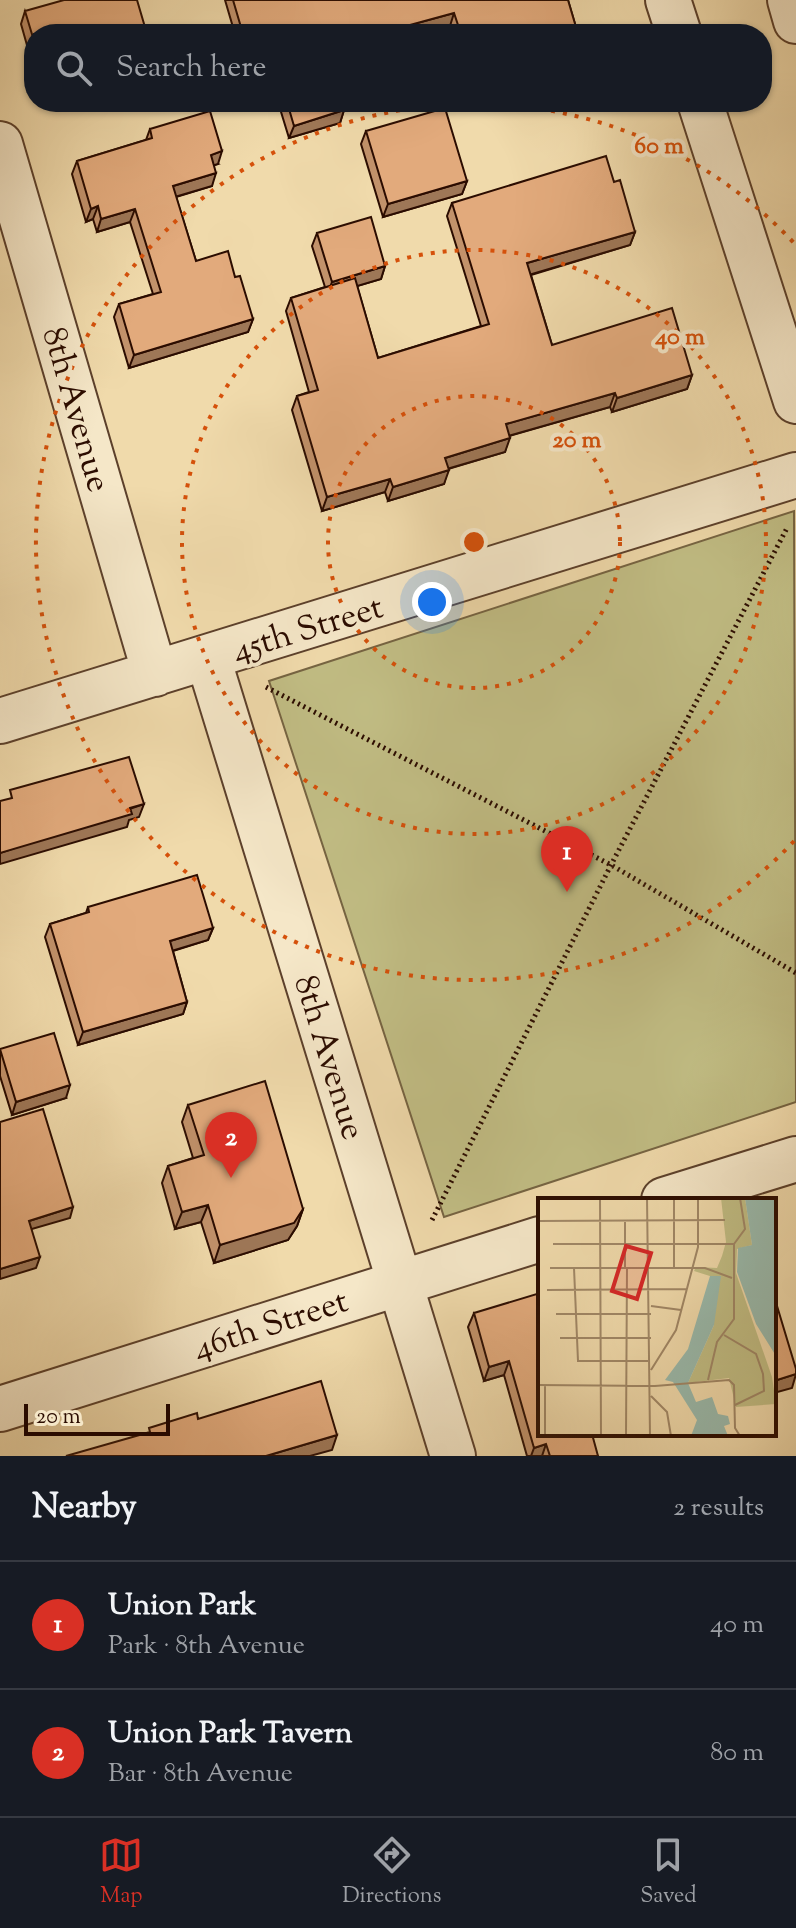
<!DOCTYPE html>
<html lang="en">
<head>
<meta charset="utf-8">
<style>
	body { margin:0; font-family:"Sorts Mill Goudy",serif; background:#20242c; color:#f1f3f6 }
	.scale { position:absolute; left:24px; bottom:20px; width:146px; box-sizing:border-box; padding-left:8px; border:4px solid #2b0c00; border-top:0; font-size:22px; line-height:28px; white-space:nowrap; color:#2b0c00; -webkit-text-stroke:6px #f5e7c8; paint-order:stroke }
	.you { position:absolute; left:432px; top:602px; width:28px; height:28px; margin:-20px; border:6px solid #fff; border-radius:50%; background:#1a73e8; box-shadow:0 0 0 12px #1a73e833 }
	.badge { display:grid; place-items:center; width:52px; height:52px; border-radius:50%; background:#d93025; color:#fff; font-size:26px; font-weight:700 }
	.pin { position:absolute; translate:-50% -66px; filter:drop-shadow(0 2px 4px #0008) }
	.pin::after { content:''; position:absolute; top:42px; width:28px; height:24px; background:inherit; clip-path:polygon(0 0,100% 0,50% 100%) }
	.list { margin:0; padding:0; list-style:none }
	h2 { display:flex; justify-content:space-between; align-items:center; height:104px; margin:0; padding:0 32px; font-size:34px }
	h2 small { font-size:26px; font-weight:400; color:#9ea1a6 }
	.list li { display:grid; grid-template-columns:52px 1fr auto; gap:24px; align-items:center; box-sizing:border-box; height:128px; padding:0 32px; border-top:2px solid #363941 }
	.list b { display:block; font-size:30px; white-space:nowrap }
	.list p { margin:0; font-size:26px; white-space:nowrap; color:#9ea1a6 }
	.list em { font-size:26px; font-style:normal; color:#9ea1a6 }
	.icon { flex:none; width:44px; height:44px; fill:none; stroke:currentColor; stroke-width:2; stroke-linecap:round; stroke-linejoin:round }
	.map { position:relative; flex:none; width:796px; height:1456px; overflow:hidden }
	.search { position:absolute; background:#171b24; box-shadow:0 2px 6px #0004; left:24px; right:24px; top:24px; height:88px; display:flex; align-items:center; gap:20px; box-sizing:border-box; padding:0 28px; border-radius:32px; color:#9ea1a6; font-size:30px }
	.sheet { height:360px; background:#171b24 }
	nav { display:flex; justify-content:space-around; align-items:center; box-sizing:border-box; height:112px; border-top:2px solid #363941; background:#171b24; font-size:22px; color:#9ea1a6 }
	nav a { display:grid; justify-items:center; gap:4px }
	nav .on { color:#d93025 }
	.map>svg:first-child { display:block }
	.green { fill:#c1bd84; stroke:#766442; stroke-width:2 }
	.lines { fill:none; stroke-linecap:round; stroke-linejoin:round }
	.minor-casing { stroke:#5c402b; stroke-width:48 }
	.path { stroke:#2b0c00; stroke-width:5; stroke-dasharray:2 4; stroke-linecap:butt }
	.minor { stroke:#f5e7c8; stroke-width:44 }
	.wall { fill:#c2926b; stroke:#2b0c00; stroke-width:2 }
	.shaded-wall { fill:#9e7757; stroke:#2b0c00; stroke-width:2 }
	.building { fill:#e2aa7c; stroke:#2b0c00; stroke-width:2 }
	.ring { fill:none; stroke:#d5510b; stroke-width:4; stroke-dasharray:4 8 }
	.labels { text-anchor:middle; stroke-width:8; stroke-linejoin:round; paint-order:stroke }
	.street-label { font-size:34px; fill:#2b0c00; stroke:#f5e7c8 }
	.inset-road { fill:none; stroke:#a18867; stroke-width:2 }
	.view { fill:#d62828; fill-opacity:0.15; stroke:#d62828; stroke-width:4 }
	.inset-edge { fill:none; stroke:#2b0c00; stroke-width:4 }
	.centre { fill:#d5510b; stroke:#f5e7c8; stroke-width:4 }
	.ring-label { font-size:24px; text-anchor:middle; font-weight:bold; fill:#d5510b; stroke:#f5e7c8; stroke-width:8; stroke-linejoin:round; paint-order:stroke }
</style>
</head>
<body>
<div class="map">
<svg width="796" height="1456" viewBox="0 0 796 1456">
	<rect width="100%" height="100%" fill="#f0daab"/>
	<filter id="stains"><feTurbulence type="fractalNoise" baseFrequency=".0025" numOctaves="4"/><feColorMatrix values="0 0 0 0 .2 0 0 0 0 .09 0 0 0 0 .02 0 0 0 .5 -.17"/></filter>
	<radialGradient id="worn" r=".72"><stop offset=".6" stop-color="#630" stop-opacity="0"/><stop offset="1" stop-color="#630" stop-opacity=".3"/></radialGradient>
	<!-- green -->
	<path class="green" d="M794 511 796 1102 444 1217 269 681Z"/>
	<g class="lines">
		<!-- minor casing -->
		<g class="minor-casing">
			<path id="minor" d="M668 0 679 34
				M790 0 796 21
				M700 102 796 401
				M0 144 155 674
				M208 658 453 1456
				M0 721 796 475
				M664 1200 796 1159
				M0 1409 540 1239"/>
		</g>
		<!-- path -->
		<path class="path" d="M266 687 611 865 796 973
			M432 1220 611 865 787 528"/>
		<!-- minor -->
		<use href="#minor" class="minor"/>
	</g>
	<!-- wall -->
	<path class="wall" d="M225 0H568L578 34H452L450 26 419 34H235Z
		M25 11 34 34V70L21 24Z
		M278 102H342L344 110 340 123 289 138Z
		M150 129 218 164 214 165 212 186 176 197 196 261 235 277 253 319 248 332 129 368 114 317 119 304 153 294 130 222 97 232 93 219 86 222 72 174 77 161 146 140Z
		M366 131 467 181 462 194 383 217 361 144Z
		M614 182 635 232 630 245 531 275 552 345 692 375 687 389 612 412 610 407 509 436 505 452 448 469 444 484 388 501 385 492 322 511 292 410 297 396 309 392 286 311 291 298 325 287 312 246 317 233 385 266 381 279 357 286 378 358 481 326 447 216 452 203Z
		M88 907 213 928 208 940 173 951 187 1002 183 1014 78 1045 45 937 50 924 86 913Z
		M0 1049 66 1098 12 1115 0 1076Z
		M188 1105 303 1209 297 1226 288 1240 214 1263 201 1222 175 1229 162 1183 168 1166 193 1158 182 1122Z
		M474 1313 598 1456H527L504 1375 484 1381 468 1327Z"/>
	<!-- shaded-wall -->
	<path class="shaded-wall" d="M454 13 450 26 419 34H377Z
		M516 102H537L514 108Z
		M344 110 340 123 289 138 294 126Z
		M222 151 218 164 206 168 211 155Z
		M216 173 212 186 168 199 173 186Z
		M467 181 462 194 383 217 388 204Z
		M98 206 93 219 86 222 91 209Z
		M135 209 130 222 97 232 101 219Z
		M635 232 630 245 522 277 527 263Z
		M385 266 381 279 327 295 332 282Z
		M253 319 248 332 129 368 134 355Z
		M692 375 687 389 612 412 617 398Z
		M615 393 610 407 501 438 506 424Z
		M510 438 505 452 440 471 445 458Z
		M449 470 444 484 388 501 393 487Z
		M390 479 385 492 322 511 327 497Z
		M144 804 139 817 129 820 127 827 0 864V853Z
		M213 928 208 940 165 953 170 941Z
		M187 1002 183 1014 78 1045 83 1032Z
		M70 1085 66 1098 12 1115 16 1102Z
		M208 1205 201 1222 175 1229 182 1212Z
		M73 1207 70 1218 25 1231 29 1221Z
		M303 1209 297 1226 288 1240 214 1263 220 1245Z
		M40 1257 36 1268 0 1279V1269Z
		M509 1361 504 1375 484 1381 489 1367Z
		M796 1374 792 1388 774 1393V1381Z
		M337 1435 332 1450 310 1456H266Z
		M546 1444 542 1456H531L534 1448Z"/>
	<!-- building -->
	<path class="building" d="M64 0H137L147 34H34V41L25 11Z
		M233 0H568L578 34H461L454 13 377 34H243Z
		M287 102H342L344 110 294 126Z
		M445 108 467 181 388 204 366 131Z
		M210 111 222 151 211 155 216 173 173 186 196 261 228 251 235 277 240 276 253 319 134 355 119 304 161 292 135 209 101 219 98 206 91 209 77 161 152 138 150 129Z
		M606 156 614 182 620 180 635 232 527 263 552 345 672 308 692 375 617 398 615 393 506 424 510 438 445 458 449 470 393 487 390 479 327 497 297 396 318 390 291 298 355 278 378 358 489 324 452 203Z
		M371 217 385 266 332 282 317 233Z
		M129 757 144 804 130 808 132 814 0 853V801L12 798 10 790Z
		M197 875 213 928 170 941 187 1002 83 1032 50 924 89 912 88 907Z
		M54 1033 70 1085 16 1102 0 1049Z
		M265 1081 303 1209 294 1223 220 1245 208 1205 182 1212 168 1166 204 1155 188 1105Z
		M43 1109 73 1207 29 1221 40 1257 0 1269V1122Z
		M540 1293V1434H592L598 1456H550L546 1444 534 1448 509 1361 489 1367 474 1313Z
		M774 1296 796 1369V1374L774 1381Z
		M321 1381 337 1435 266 1456H66L150 1432 149 1428 197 1413 198 1419Z"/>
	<!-- distance rings -->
	<g class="ring">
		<circle cx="474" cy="542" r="146"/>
		<circle cx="474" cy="542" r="292"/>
		<path d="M794 841A438 438 0 1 1 794 243"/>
	</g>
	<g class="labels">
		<!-- street labels -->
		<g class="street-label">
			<text transform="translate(78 409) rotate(74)" y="12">8th Avenue</text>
			<text transform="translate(307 627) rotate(-17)" y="12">45th Street</text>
			<text transform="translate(331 1057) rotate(73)" y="12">8th Avenue</text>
			<text transform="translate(270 1323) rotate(-18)" y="12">46th Street</text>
		</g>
	</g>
	<!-- overview -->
	<g transform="translate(538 1198)">
		<rect width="238" height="238" fill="#f0daab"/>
		<path d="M183 0H207L214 47 199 51 198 75 234 179 238 206 198 209 191 180 150 185 176 127 175 79 156 73 158 69 179 70 184 58 188 44Z" fill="#c1bd84"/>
		<path d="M207 0H238V158L218 126 199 74 200 50 214 47ZM172 78H183L176 127 150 185 158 204 174 199 180 216 190 218 192 226 186 228 190 238H153L159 222 135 184 127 182 150 151Z" fill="#9abaac"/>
		<path class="inset-road" d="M62 0 63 238M109 0 112 238M136 0V70M0 23 187 22M15 46H196M12 70H167L194 80M36 70 40 163H110M87 70V22M9 92 149 91M113 108 143 112M18 116H113M186 137 218 156 225 176 226 193 197 207M22 140H113M113 172 138 132 160 49V0M170 182 179 144 196 121V46L207 31 202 0M0 187 117 188 191 182 196 187 197 230 202 238M7 187V238M113 198 129 214 133 238M88 238 89 70"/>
		<path class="view" d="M88 48 113 55 99 101 74 93Z"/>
		<rect width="238" height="238" class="inset-edge"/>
	</g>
	<circle cx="474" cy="542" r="12" class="centre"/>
	<g class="ring-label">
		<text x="659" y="153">60 m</text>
		<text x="680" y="344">40 m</text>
		<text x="577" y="447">20 m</text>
	</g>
	<rect width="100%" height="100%" filter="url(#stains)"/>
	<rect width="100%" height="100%" fill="url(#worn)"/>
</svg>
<div class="scale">20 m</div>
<div class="you"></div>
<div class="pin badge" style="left:567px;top:892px">1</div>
<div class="pin badge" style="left:231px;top:1178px">2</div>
<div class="search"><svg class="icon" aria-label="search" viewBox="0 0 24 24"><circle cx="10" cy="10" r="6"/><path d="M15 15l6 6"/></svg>Search here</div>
</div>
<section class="sheet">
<h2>Nearby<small>2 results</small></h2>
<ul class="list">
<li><span class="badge">1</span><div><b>Union Park</b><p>Park · 8th Avenue</p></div><em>40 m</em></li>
<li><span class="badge">2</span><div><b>Union Park Tavern</b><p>Bar · 8th Avenue</p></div><em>80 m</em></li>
</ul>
</section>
<nav>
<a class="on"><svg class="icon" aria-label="map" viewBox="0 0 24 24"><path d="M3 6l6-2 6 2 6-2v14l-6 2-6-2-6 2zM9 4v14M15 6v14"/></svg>Map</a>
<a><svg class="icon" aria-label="directions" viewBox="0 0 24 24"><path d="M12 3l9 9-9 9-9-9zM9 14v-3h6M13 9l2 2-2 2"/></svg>Directions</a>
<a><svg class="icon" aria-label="saved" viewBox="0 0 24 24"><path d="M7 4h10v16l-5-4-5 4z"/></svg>Saved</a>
</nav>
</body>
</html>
